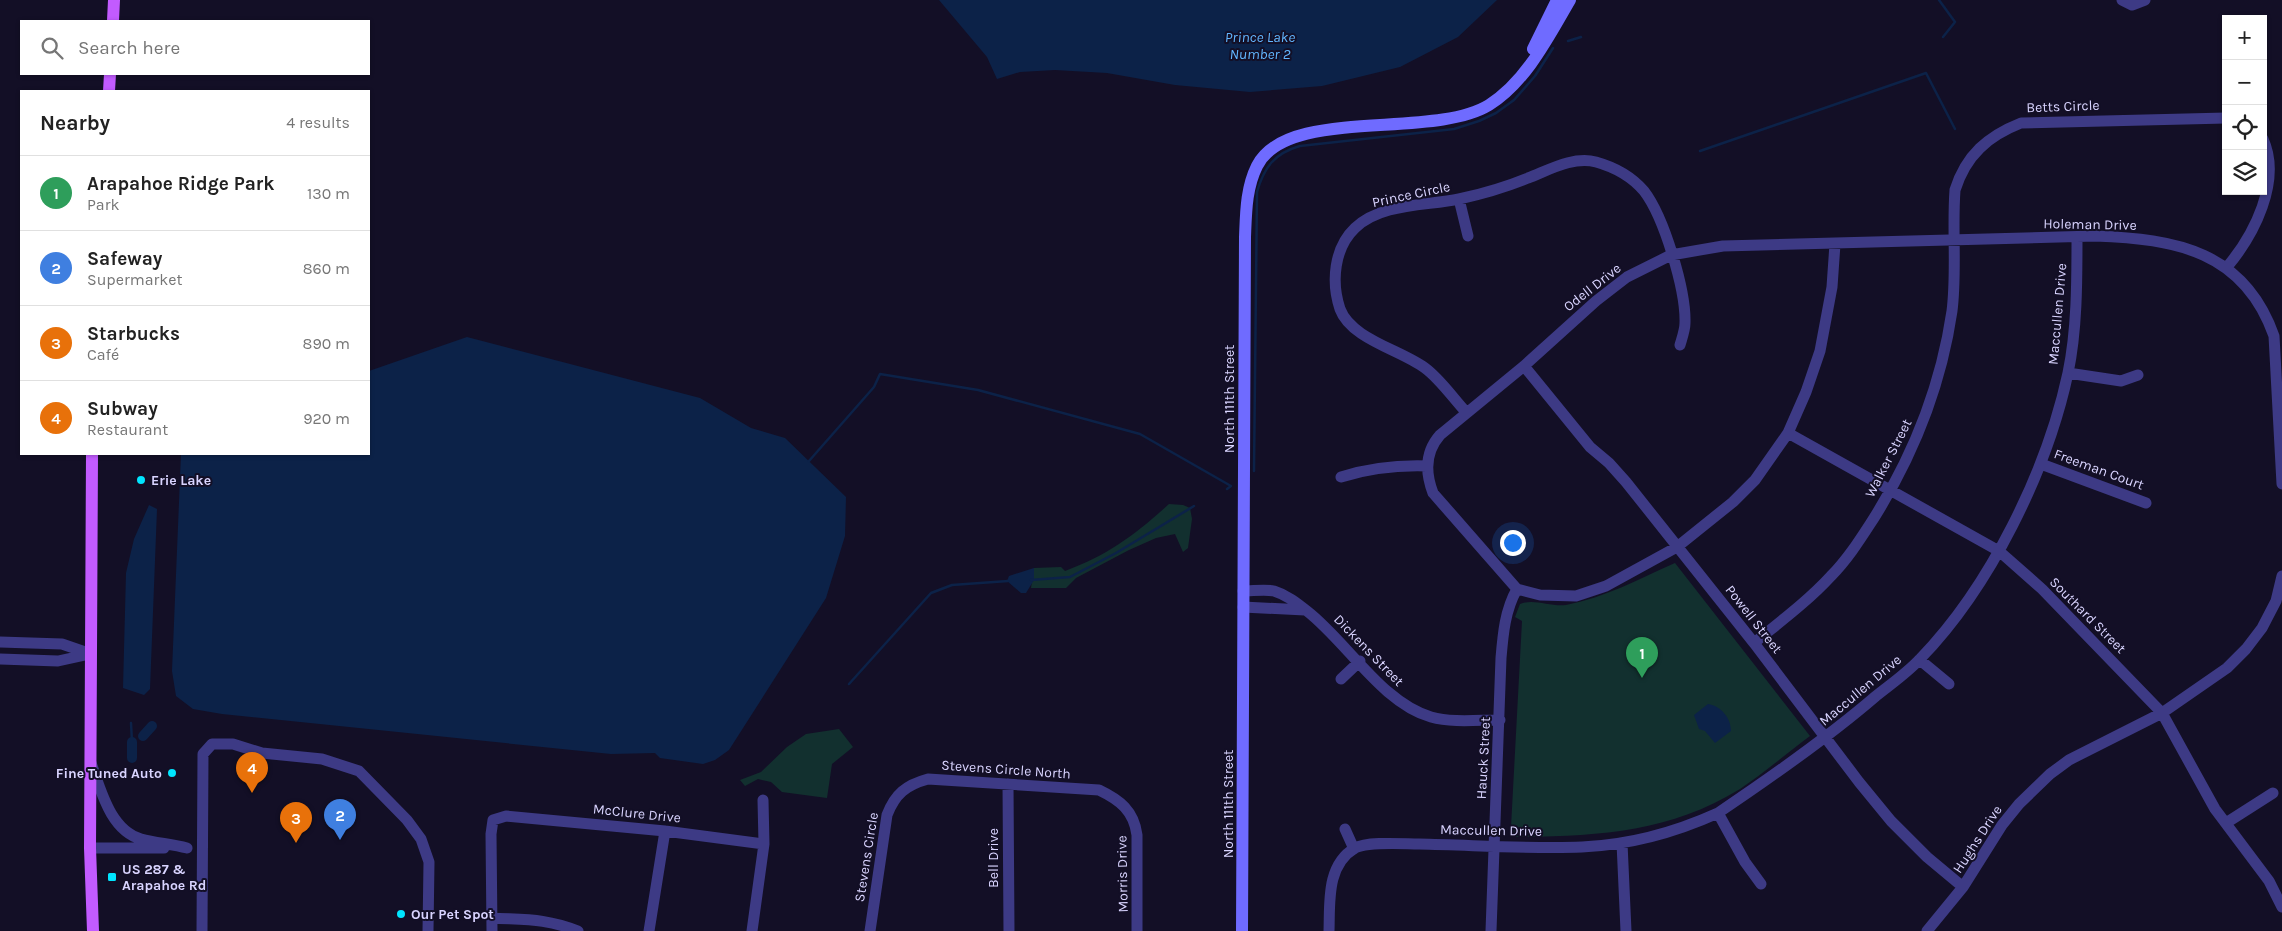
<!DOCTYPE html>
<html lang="en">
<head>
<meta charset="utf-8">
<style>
	body { margin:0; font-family:Karla,sans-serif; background:#f2f2f2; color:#222 }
	.controls { position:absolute; right:15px; top:15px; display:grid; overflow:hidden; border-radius:0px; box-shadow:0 1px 4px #0004 }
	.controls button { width:45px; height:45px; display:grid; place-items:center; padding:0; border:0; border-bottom:1px solid #e0e0e0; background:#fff; color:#222; font:25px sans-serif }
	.you { position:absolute; left:1512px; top:542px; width:18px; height:18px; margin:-12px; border:4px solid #fff; border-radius:50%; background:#1a73e8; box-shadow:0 0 0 8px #1a73e833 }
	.badge { display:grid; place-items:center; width:32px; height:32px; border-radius:50%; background:#111827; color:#fff; font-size:16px; font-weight:700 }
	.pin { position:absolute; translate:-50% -41px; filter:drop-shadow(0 1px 2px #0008) }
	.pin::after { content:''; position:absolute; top:26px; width:18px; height:15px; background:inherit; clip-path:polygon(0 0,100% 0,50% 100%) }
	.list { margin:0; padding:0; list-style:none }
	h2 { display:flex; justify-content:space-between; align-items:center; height:65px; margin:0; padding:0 20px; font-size:21px }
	h2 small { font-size:16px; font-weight:400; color:#767676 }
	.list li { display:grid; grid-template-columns:32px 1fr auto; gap:15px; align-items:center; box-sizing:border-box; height:75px; padding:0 20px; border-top:1px solid #e0e0e0 }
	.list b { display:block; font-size:19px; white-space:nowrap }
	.list p { margin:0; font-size:16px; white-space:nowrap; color:#767676 }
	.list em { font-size:16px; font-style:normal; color:#767676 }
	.icon { flex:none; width:28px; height:28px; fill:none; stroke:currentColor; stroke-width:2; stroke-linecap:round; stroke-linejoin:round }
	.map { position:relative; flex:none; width:2282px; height:931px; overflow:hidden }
	.search { position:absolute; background:#fff; box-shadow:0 1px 4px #0004; left:20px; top:20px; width:350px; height:55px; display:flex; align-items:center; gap:12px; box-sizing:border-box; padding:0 18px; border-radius:0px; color:#767676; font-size:19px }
	.panel { position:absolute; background:#fff; box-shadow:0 1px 4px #0004; left:20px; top:90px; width:350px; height:365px; border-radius:0px }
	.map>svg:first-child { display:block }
	.green { fill:#12302f }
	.water { fill:#0c2248 }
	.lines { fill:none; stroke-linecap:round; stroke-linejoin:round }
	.stream { stroke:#0c2248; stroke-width:2.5 }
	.canal { stroke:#0c2248; stroke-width:10 }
	.street { stroke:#3d3a85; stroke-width:11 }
	.secondary { stroke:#6f6bff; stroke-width:12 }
	.primary { stroke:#c25bff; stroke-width:12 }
	.poi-dot { fill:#00e5ff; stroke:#130f26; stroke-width:2 }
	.labels { text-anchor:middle; stroke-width:4; stroke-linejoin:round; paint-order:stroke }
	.street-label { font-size:14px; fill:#d9d4ff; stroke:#130f26 }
	.poi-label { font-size:14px; font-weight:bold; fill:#d9d4ff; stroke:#130f26; text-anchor:start }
	.water-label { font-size:15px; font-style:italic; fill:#62b6ff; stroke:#130f26 }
</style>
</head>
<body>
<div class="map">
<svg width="2282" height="931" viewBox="0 0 2282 931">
	<rect width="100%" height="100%" fill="#130f26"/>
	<!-- green -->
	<path class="green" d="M1169 504 1183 505 1190 508 1192 519 1188 548 1183 552 1175 534 1156 538 1129 550 1076 578 1066 588H1031L1034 568 1061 567 1065 571C1108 555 1135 535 1169 504Z
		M1675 563 1810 736C1787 753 1764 773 1740 789 1668 833 1598 836 1516 837L1511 827 1522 621 1515 617 1520 604C1534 598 1550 607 1566 605 1604 598 1639 579 1675 563Z
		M839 729 853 747 832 764 827 798 782 792 771 782 758 779 745 786 740 780 761 772 787 747 806 734Z"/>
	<!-- water -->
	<path class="water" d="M939 0H1497L1458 37 1400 67 1322 86 1250 92 1175 85 1107 73 1055 70 1020 72 997 79 987 57Z
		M467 337 700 398 751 428 785 438 846 497 845 536 826 598 729 750 715 760 703 764 660 758 655 753 611 754 222 714 193 709 176 696 172 671 181 454H369V371Z
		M149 505 157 509 150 689 144 695 123 688 126 573 134 539Z
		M1034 568V580L1026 593H1021L1007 581 1009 576Z
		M1708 704C1721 706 1731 718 1731 731L1715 743 1705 731 1699 729 1694 715Z"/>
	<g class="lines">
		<!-- stream -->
		<path class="stream" d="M1939 0 1955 22 1943 37
			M1568 41 1581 37
			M1700 151 1926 73 1955 129
			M809 461 874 387 880 374 978 390 1140 434 1231 486 1227 489
			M1254 471 1257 192C1264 167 1275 153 1300 146L1454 129 1479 121 1496 113 1514 100 1535 76 1553 48
			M1031 580 1070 577 1116 553 1194 506
			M849 684 931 593 952 585 1008 581
			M131 723 132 742"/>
		<!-- canal -->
		<path class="canal" d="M143 736 152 726
			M132 742V758"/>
		<!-- street -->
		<path class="street" d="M2122 0 2132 5 2145 0
			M1459 199 1468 236
			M1835 244 1832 287 1820 351 1806 392 1788 433 1755 480 1733 502 1677 547 1606 586 1576 596 1540 595 1517 589 1433 493C1425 472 1425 452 1440 435L1524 366 1596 301 1627 277 1671 255 1723 246 2095 236C2176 239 2244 251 2274 336L2282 484
			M2227 267C2254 235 2282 181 2263 139
			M1524 366 1590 447 1609 463 1626 482 1754 643 1859 782 1891 821 1927 857 1963 887
			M2068 373 2121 381 2138 375
			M1466 412C1453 398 1440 379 1425 368 1401 350 1351 339 1340 309 1331 282 1334 248 1355 228 1381 203 1426 206 1459 199 1482 194 1506 187 1528 178 1549 170 1573 156 1596 162 1614 167 1632 177 1644 191 1664 217 1686 290 1685 323 1685 330 1682 338 1680 345
			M1788 433 1999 551 2042 589 2162 713 2215 809 2269 881 2282 907
			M2041 464 2146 503
			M1341 477C1370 468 1396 465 1427 466
			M1243 591C1253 591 1265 589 1274 591 1287 595 1297 603 1307 611 1347 642 1382 703 1431 717 1452 723 1478 720 1500 720
			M1243 607 1305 610
			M0 642 62 644 91 654
			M1754 643C1781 621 1808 601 1831 576 1848 559 1861 538 1874 518 1914 454 1941 386 1952 311 1957 271 1952 230 1955 190 1966 155 1988 136 2021 123L2226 118
			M0 659 58 661 90 654
			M1920 660 1949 684
			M1341 679 1360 661
			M91 763C101 790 110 830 141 839 156 843 172 844 187 848
			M1008 784 1009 931
			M1718 813 1745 862 1761 884
			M2226 823 2273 793
			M1345 829 1354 849
			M1622 843 1626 931
			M90 848H164
			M491 918C525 920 545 918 578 931
			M202 931 203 754 212 744H233L262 753 322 759 359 771 407 820 421 839 429 862 428 931
			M492 931 491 834 493 820 506 816 665 831 764 844
			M649 931 665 831
			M752 931 764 844 763 800
			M870 931 887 815C895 794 906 785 928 779L1099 790C1120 800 1134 811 1137 835V931
			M1329 931C1330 903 1326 865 1355 848 1368 841 1404 844 1419 844 1473 845 1528 849 1582 847 1629 845 1676 832 1718 813 1773 776 1826 739 1876 696 1891 684 1907 673 1920 659 1990 587 2047 471 2068 373 2077 330 2077 282 2077 238
			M1491 931 1501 658C1503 634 1505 610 1517 589
			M1927 931 1963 887 2002 825 2019 804 2050 774 2069 760 2162 713 2227 668 2246 649 2262 628 2276 601 2282 576"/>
		<!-- secondary -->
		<path class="secondary" d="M1533 49 1557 0
			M1242 931 1245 237C1246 213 1246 188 1257 166 1287 106 1432 140 1489 105 1526 82 1549 36 1570 0"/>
		<!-- primary -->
		<path class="primary" d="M113 21 114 0
			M109 91 110 74
			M92 454 90 848 93 931"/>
	</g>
	<!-- markers -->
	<g class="poi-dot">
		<circle cx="141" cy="480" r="5"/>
		<circle cx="172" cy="773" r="5"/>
		<rect x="107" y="872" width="10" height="10" rx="2.5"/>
		<circle cx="401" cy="914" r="5"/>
	</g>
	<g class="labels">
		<!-- street labels -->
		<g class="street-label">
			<text transform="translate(2063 106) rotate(-2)" y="5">Betts Circle</text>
			<text transform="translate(1411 194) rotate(-12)" y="5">Prince Circle</text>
			<text transform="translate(2090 224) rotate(1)" y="5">Holeman Drive</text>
			<text transform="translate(1592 287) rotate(-38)" y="5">Odell Drive</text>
			<text transform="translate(2057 314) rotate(-85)" y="5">Maccullen Drive</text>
			<text transform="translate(1229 399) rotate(-90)" y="5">North 111th Street</text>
			<text transform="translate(1888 458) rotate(-63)" y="5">Walker Street</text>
			<text transform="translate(2099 469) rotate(20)" y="5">Freeman Court</text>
			<text transform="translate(2088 615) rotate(45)" y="5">Southard Street</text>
			<text transform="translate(1754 619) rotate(52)" y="5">Powell Street</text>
			<text transform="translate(1369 650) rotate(46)" y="5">Dickens Street</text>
			<text transform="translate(1860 690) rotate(-40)" y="5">Maccullen Drive</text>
			<text transform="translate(1483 758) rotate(-87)" y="5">Hauck Street</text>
			<text transform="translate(1006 769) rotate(4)" y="5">Stevens Circle North</text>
			<text transform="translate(1228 804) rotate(-90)" y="5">North 111th Street</text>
			<text transform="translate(637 813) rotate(6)" y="5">McClure Drive</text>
			<text transform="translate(1491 830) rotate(1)" y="5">Maccullen Drive</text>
			<text transform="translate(1977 839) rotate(-57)" y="5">Hughs Drive</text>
			<text transform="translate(866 857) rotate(-81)" y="5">Stevens Circle</text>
			<text transform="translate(993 858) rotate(-90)" y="5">Bell Drive</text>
			<text transform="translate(1122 874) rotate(-91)" y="5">Morris Drive</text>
		</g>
		<!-- poi labels -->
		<g class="poi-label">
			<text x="151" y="485">Erie Lake</text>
			<text x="162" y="778" text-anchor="end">Fine Tuned Auto</text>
			<text x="122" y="874">US 287 &amp;<tspan x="122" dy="16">Arapahoe Rd</tspan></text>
			<text x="411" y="919">Our Pet Spot</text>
		</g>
		<!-- water labels -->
		<g class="water-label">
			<text x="1260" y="42">Prince Lake<tspan x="1260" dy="17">Number 2</tspan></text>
		</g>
	</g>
</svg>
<div class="controls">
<button>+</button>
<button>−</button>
<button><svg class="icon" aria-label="locate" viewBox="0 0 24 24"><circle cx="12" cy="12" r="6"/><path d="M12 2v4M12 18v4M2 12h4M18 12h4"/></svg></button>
<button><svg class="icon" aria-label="layers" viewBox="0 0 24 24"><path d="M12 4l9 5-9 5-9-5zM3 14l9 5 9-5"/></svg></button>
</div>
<div class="you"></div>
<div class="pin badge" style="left:1642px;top:678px;background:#2e9e5b">1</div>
<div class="pin badge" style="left:340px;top:840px;background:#3f7fe0">2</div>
<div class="pin badge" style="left:296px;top:843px;background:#e8710a">3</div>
<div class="pin badge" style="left:252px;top:793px;background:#e8710a">4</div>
<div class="search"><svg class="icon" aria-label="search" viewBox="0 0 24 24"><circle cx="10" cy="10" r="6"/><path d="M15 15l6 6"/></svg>Search here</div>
<section class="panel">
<h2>Nearby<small>4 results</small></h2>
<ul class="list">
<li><span class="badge" style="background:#2e9e5b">1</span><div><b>Arapahoe Ridge Park</b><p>Park</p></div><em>130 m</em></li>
<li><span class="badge" style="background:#3f7fe0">2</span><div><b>Safeway</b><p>Supermarket</p></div><em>860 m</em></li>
<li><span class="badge" style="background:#e8710a">3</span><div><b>Starbucks</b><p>Café</p></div><em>890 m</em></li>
<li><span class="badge" style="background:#e8710a">4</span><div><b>Subway</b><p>Restaurant</p></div><em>920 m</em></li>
</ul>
</section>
</div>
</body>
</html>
